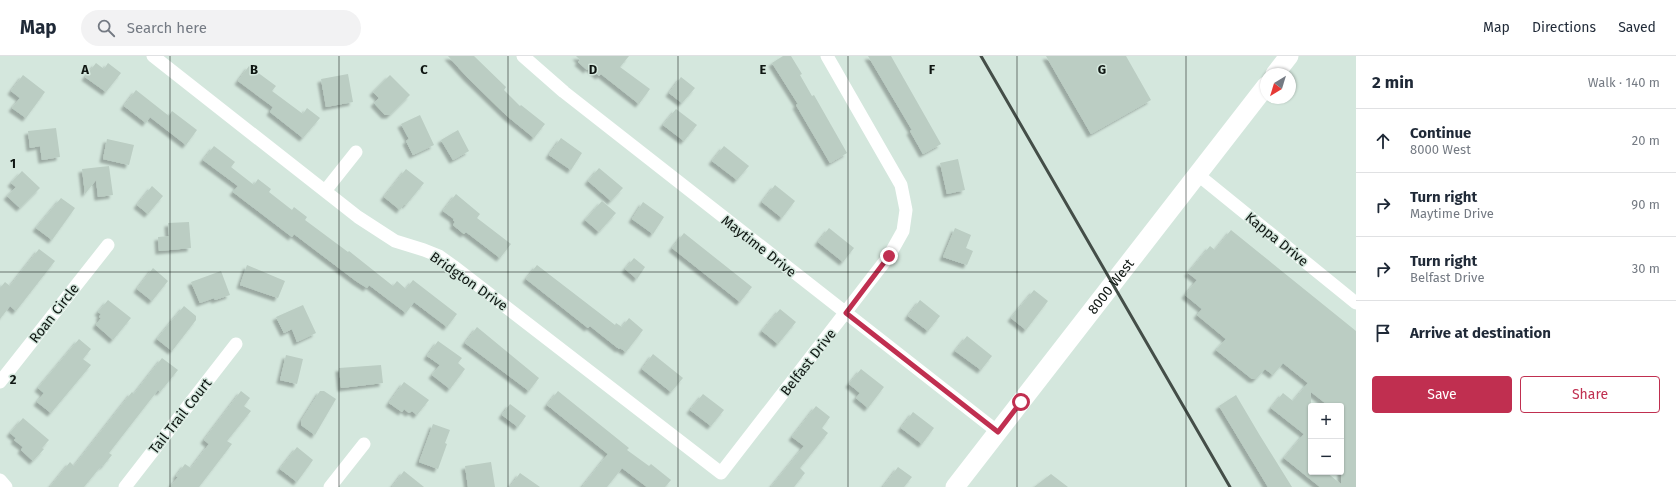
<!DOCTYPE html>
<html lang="en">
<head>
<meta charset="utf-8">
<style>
	body { margin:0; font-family:"Fira Sans",sans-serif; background:#f2f2f3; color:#1f2937 }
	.controls { position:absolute; right:12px; bottom:12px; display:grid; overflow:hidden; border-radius:4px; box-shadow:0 1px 3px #0004 }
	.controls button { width:36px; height:36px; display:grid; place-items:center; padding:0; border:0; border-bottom:1px solid #e0e1e3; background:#fff; color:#1f2937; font:20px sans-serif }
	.compass { position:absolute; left:1260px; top:12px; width:36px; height:36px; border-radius:50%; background:#fff; box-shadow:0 1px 3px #0004; rotate:218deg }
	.stop { position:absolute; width:12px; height:12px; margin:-9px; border:3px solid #c02f50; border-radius:50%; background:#fff }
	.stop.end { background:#c02f50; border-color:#fff; box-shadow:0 1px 4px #0008 }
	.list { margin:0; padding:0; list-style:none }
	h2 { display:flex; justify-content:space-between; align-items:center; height:52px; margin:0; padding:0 16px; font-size:17px }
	h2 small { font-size:13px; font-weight:400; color:#747a83 }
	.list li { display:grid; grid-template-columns:26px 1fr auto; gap:12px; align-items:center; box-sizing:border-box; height:64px; padding:0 16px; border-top:1px solid #e0e1e3 }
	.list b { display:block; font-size:15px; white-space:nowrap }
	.list p { margin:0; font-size:13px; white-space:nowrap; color:#747a83 }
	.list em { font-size:13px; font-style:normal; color:#747a83 }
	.actions { display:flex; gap:8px; padding:12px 16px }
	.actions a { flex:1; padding:9px 0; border:1px solid #c02f50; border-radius:4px; text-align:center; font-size:14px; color:#c02f50 }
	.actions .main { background:#c02f50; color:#fff }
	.icon { flex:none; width:22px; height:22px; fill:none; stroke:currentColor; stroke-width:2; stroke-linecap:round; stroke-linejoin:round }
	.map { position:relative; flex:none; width:1356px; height:431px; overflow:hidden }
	header { display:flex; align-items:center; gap:24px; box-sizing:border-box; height:56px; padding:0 20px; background:#fff; border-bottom:1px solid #e0e1e3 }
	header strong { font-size:19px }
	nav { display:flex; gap:22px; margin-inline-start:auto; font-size:14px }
	.search { width:280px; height:36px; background:#f2f2f3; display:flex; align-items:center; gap:10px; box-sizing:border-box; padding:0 14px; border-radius:22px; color:#747a83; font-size:15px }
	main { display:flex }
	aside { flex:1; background:#fff }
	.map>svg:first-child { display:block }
	.building { fill:#bbcdc3; fill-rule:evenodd; filter:url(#shadow) }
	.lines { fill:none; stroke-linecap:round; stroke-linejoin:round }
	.street { stroke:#fff; stroke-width:13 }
	.secondary { stroke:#fff; stroke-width:19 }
	.rail { stroke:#444e48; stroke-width:3 }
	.route { stroke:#c02f50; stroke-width:5 }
	.grid { fill:none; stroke:#0f1612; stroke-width:1; stroke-opacity:0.55 }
	.labels { text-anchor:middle; stroke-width:3; stroke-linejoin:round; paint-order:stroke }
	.street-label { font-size:14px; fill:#0f1612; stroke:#d4e7dd }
	.grid-label { font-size:13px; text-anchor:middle; font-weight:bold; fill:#0f1612; stroke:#d4e7dd; stroke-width:3; stroke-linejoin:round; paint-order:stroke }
</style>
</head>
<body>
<header>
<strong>Map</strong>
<div class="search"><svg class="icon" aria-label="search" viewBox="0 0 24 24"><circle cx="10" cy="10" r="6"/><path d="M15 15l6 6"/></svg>Search here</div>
<nav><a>Map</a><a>Directions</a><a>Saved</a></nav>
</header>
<main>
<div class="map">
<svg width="1356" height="431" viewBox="0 0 1356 431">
	<defs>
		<filter id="shadow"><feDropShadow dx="-3.5" dy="3.5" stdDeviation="1" flood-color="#0004"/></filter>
	</defs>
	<rect width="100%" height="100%" fill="#d4e7dd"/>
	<!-- building -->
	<path class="building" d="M448 0H474L506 31 504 34 520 50 521 49 545 68 534 82 507 60 467 21Z
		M576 0H629L620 11 650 33 639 48 601 18 599 20 589 11 587 14 578 6 580 4Z
		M783 0H791L802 18 800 19 812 40 814 39 847 97 830 107 796 49 798 48 772 7Z
		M868 0H891L941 88 923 98 910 75 912 74Z
		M1046 0H1126L1151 44 1091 78Z
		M96 7 104 13 108 7 121 17 106 36 85 21Z
		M249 10 276 30 272 35 303 58 307 52 320 62 303 82 270 56 273 51 238 25Z
		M348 18 353 46 326 51 321 23Z
		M23 19 45 36 26 62 12 52 20 42 11 35Z
		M390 19 410 39 390 59H385L374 47 379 42 373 36Z
		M681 21 695 32 682 47 669 37Z
		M136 34 169 60 172 55 197 74 186 89 150 61 146 67 124 50Z
		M676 53 697 69 684 85 663 69Z
		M420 59 434 89 413 99 406 85 409 83 401 68Z
		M56 72 60 101 42 104 40 90 30 92 28 75Z
		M458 74 469 95 453 104 441 84Z
		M561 82 582 97 571 114 549 99Z
		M107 83 134 89 129 109 103 103Z
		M214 90 235 106 231 111 254 129 258 123 271 133 269 136 292 154 294 151 307 161 305 164 348 196 349 195 393 230 397 225 406 233 413 224 457 258 447 271 414 246 406 257 369 229 367 232 356 225 294 178 292 181 233 136 238 130 203 104Z
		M724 90 749 110 737 124 712 105Z
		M958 103 965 134 947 138 940 107Z
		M109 110 113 139 98 141 96 124 85 138 82 113Z
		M599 112 623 132 611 145 588 125Z
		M406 113 424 127 406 149 404 148 400 154 384 141Z
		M22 115 40 132 20 152 7 140 16 131 11 127Z
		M775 129 795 145 782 162 762 146Z
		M152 130 163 140 148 158 137 149Z
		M456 138 480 158 477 162 511 188 500 202 466 176 464 178 453 169 455 166 453 164 454 163 443 155Z
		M61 142 75 152 52 184 36 172Z
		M602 145 616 157 599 176 585 164Z
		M643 146 664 161 653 178 632 163Z
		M189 166 191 192 159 195 158 181 169 180 168 167Z
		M829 172 854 192 843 206 818 186Z
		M955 172 971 179 966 192 973 195 967 209 943 201Z
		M1231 174 1356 275V431H1320L1284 402 1304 378 1271 352 1283 337 1293 345 1308 327 1283 307 1273 319 1265 313 1256 323H1252L1216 294 1226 283 1197 259 1202 253 1185 239 1197 224 1188 217 1210 190 1215 194ZM1311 336 1329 350H1341V428L1326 416H1311Z
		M684 177 752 231 740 246 672 192Z
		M39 193 55 205 16 255 10 250 0 263V232L5 226 10 230Z
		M634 202 645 211 637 223 625 213Z
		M247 209 285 225 278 242 240 229Z
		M537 209 615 269 616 267 622 271 629 262 643 274 626 296 620 292 619 293 590 270 588 272 526 223Z
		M153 212 168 225 152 245 137 233Z
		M221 215 230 239 215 244 214 242 200 247 191 226Z
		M1034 234 1048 245 1026 274 1011 262Z
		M108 244 131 262 113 284 96 269 101 262 99 261 101 258 98 256Z
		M920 244 940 260 928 275 908 260Z
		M303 249 316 277 297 286 292 273 284 277 276 261Z
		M184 250 196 260V264L172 295 157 283Z
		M780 253 796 266 778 288 762 275Z
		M477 271 539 322 529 335 465 287Z
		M967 280 992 300 981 314 955 295Z
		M79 283 91 293 83 303 91 309 51 357 37 346 44 337 38 332Z
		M438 285 462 302 458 307 465 313 450 333 432 319 440 309 427 300Z
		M653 298 683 322 671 336 642 313Z
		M286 299 303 303 297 328 280 324Z
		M162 302 178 314 160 336 158 334 109 397 112 399 103 410 102 409 84 431H50L70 406 74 410 132 336 134 338Z
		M381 309 383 327 341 332 339 312Z
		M861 313 884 331 868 352 856 342 860 337 849 328Z
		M404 326 429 344 417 359 412 355 409 357 404 353 402 356 389 347Z
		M241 335 250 342 244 350 251 355 227 385 232 388 199 431H170L178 421 176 420 185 408 191 412 209 388 204 384Z
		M320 335H324L336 343 315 379 301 369V365Z
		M558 335 629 392 627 394 649 410 651 408 671 424 665 431H647L622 412 607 431H582L608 398 547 349Z
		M703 338 724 354 711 370 690 354Z
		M1236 339 1259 378 1292 431H1268L1219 350Z
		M510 348 526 360 518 371 502 359Z
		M816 350 830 361 822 372 828 377 800 412 805 417 794 431H771L804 390 792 381Z
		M913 356 934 372 922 388 901 372Z
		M23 362 49 384 42 392 44 393 33 405 21 394 23 391 14 384 16 382 10 377Z
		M433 368 450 374 445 387 447 388 438 413 419 406Z
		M297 391 313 404 297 426 280 413Z
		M491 406 495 431H468L465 410Z
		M898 411 912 421 904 431H883Z
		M404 415 424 431H392Z
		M520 417 540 431H510Z
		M1051 418 1068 431H1034Z"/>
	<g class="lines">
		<!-- street -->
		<path class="street" d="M153 0 358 161 395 185 424 194 439 200 453 210 721 417 889 200 903 175 906 154 901 129 827 0
			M523 0 564 36 998 376
			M1197 118 1356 247
			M325 135 356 96
			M0 326 108 189
			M0 424 6 431
			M125 431 236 288
			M330 431 364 388"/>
		<!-- secondary -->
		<g class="secondary">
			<path d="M1275 18 1289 0"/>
			<path id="s1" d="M955 431 1266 30"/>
		</g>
		<!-- rail -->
		<path class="rail" d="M981 0 1230 431"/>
	</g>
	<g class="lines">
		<!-- route -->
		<path class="route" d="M889 200 846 257 998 376 1021 346"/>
	</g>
	<!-- grid -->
	<path class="grid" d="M170 0V431M339 0V431M508 0V431M678 0V431M848 0V431M1017 0V431M1186 0V431M0 216H1356"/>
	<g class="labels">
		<!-- street labels -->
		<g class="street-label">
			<text transform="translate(1277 183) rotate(39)" y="5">Kappa Drive</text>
			<text transform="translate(759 190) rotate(38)" y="5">Maytime Drive</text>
			<text transform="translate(469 225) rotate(35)" y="5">Bridgton Drive</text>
			<text dy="5" stroke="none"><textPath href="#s1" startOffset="254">8000 West</textPath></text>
			<text transform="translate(54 257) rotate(-52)" y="5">Roan Circle</text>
			<text transform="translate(808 306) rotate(-52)" y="5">Belfast Drive</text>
			<text transform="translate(180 360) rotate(-52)" y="5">Tail Trail Court</text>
		</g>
	</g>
	<g class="grid-label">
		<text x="85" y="18">A</text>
		<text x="254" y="18">B</text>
		<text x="424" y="18">C</text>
		<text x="593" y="18">D</text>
		<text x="763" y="18">E</text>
		<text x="932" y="18">F</text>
		<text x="1102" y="18">G</text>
		<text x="13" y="112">1</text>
		<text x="13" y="328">2</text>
	</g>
</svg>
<div class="controls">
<button>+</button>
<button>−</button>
</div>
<svg class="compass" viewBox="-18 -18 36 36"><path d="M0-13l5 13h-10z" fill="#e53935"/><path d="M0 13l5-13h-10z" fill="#747a83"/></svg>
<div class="stop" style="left:1021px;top:346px"></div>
<div class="stop end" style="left:889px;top:200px"></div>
</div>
<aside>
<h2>2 min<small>Walk · 140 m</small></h2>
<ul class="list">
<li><svg class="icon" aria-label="ahead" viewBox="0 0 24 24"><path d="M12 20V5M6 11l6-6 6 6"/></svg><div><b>Continue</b><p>8000 West</p></div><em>20 m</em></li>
<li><svg class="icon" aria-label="right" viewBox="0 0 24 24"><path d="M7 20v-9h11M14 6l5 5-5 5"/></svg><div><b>Turn right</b><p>Maytime Drive</p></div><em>90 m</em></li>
<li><svg class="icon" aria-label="right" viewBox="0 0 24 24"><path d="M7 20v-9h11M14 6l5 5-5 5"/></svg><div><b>Turn right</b><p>Belfast Drive</p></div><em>30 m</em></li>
<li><svg class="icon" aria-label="arrive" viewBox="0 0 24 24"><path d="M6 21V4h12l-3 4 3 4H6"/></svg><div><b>Arrive at destination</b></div></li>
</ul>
<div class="actions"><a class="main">Save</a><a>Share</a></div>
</aside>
</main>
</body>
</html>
